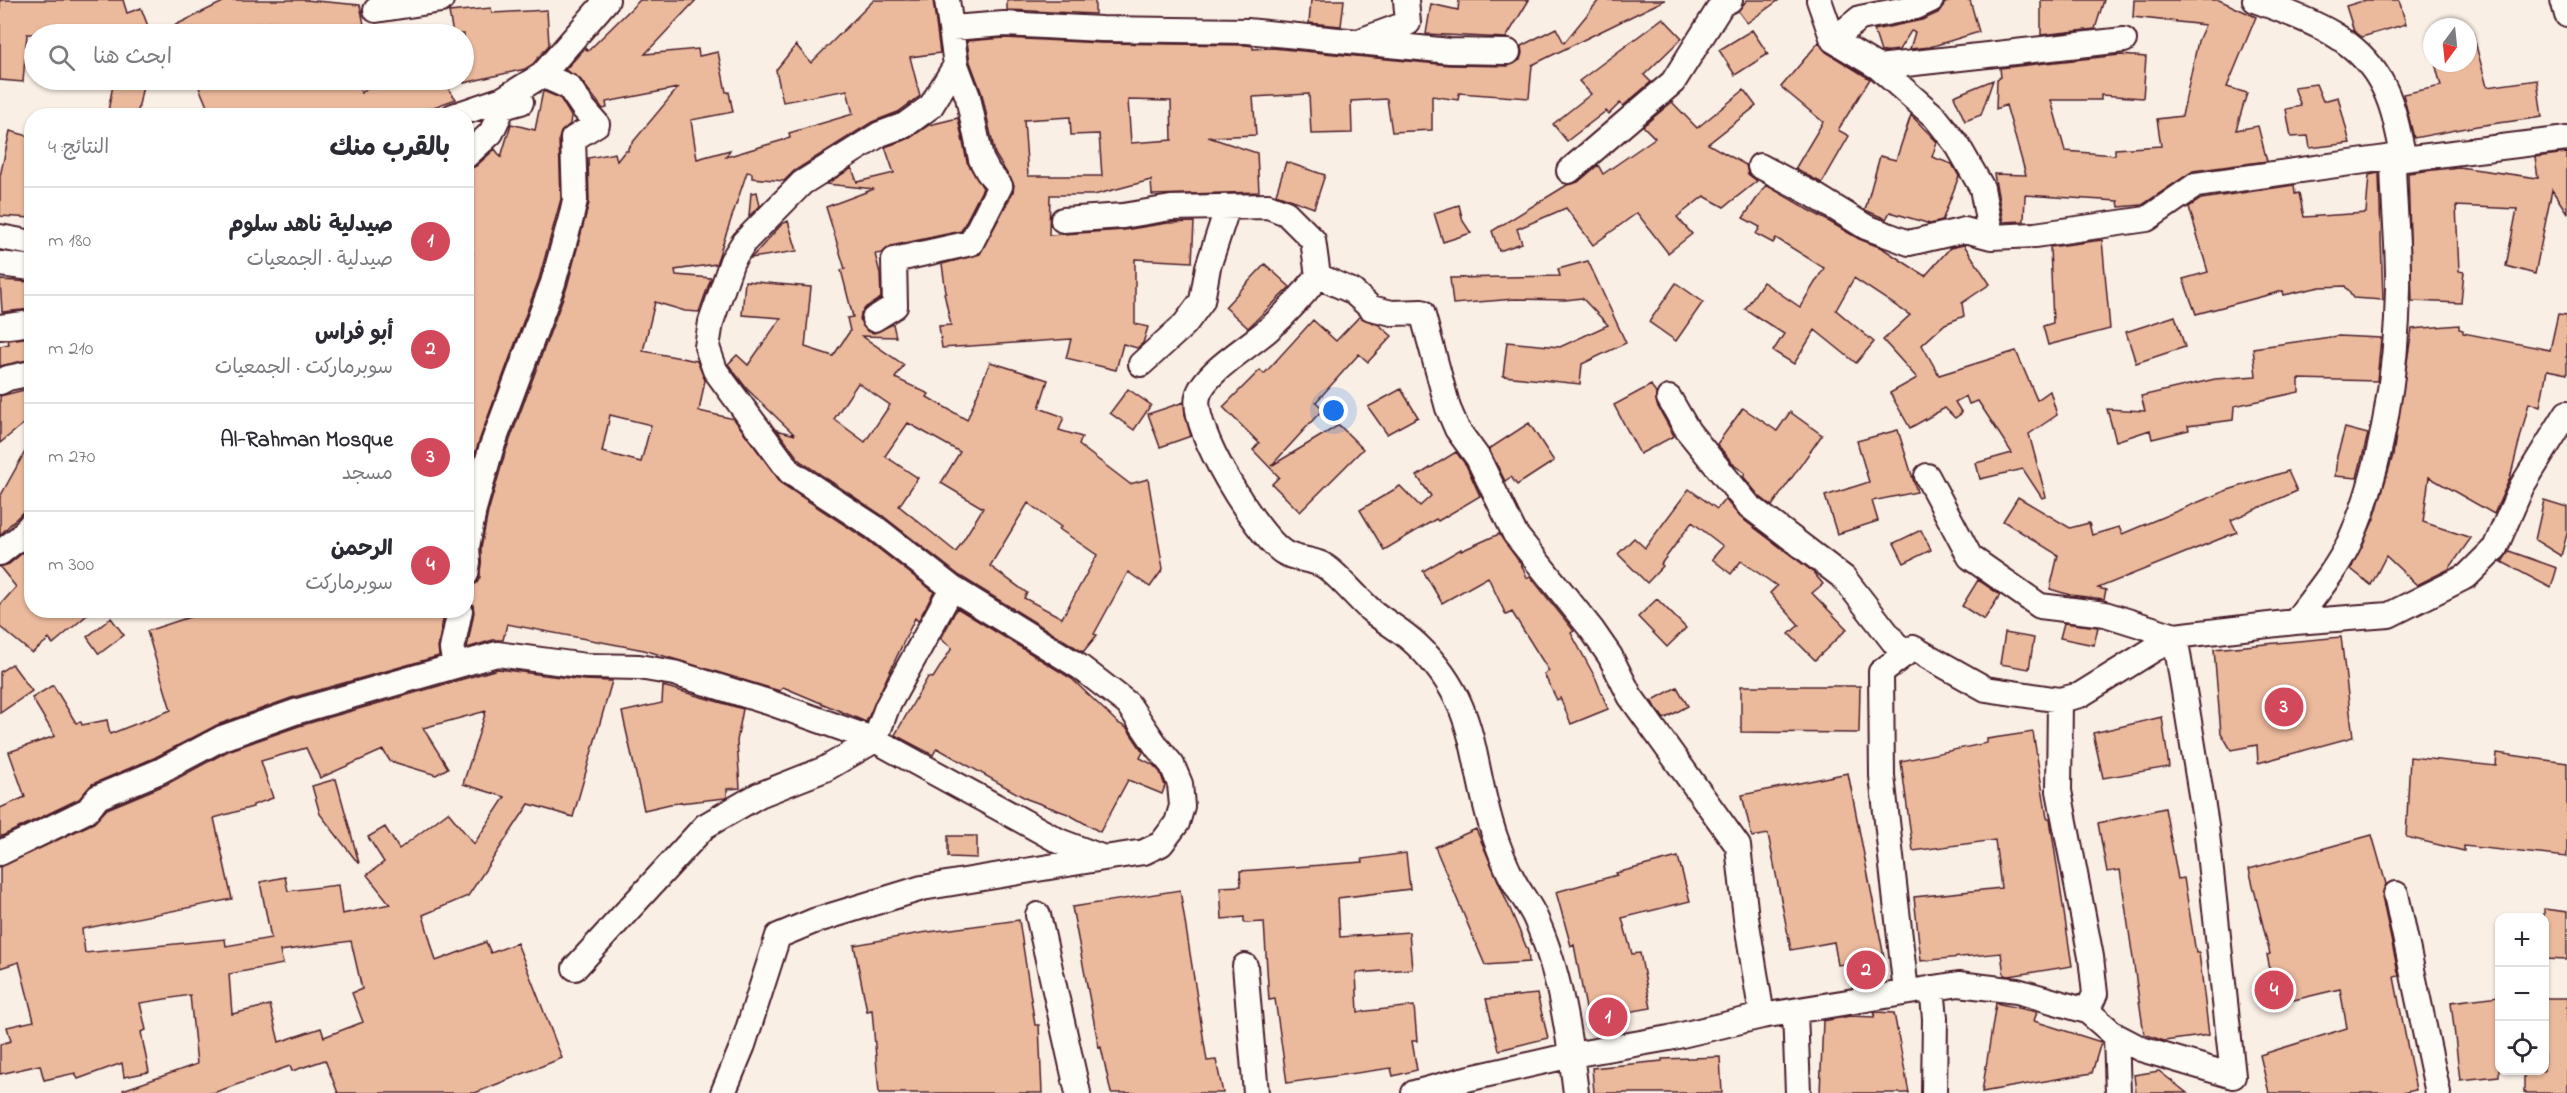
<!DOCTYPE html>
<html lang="ar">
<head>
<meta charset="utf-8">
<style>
	body { margin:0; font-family:"Indie Flower","Playpen Sans Arabic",sans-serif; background:#f2f2f3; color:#2b2b33; direction:rtl }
	.controls { position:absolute; right:18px; bottom:18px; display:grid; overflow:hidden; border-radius:12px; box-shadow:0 2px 4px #0004 }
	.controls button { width:54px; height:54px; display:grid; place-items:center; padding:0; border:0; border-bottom:2px solid #e1e1e2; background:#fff; color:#2b2b33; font:30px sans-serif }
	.compass { position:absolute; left:2423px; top:18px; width:54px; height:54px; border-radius:50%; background:#fff; box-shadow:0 2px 4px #0004; rotate:195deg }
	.you { position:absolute; left:1334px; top:411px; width:21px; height:21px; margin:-15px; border:4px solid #fff; border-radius:50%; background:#1a73e8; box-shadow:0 0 0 9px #1a73e833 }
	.badge { display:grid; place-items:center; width:39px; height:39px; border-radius:50%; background:#d1495b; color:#fff; font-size:20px; font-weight:700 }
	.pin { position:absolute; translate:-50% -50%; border:3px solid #fff; box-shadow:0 2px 6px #0006 }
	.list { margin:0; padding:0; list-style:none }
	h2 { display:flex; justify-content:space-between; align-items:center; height:78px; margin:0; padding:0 24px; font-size:26px }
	h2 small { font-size:20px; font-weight:400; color:#7c7c81 }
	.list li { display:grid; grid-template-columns:39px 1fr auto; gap:18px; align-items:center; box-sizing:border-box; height:108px; padding:0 24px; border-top:2px solid #e1e1e2 }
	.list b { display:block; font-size:22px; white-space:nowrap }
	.list p { margin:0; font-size:20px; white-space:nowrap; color:#7c7c81 }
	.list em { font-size:20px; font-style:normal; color:#7c7c81 }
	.icon { flex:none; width:33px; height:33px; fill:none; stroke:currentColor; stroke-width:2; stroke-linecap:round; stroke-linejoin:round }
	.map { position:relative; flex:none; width:2567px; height:1093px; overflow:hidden; direction:ltr }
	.search { position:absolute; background:#fff; box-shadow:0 2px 4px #0004; left:24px; top:24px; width:450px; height:66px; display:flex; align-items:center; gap:15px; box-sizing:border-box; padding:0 21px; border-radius:33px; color:#7c7c81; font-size:22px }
	.panel { position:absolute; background:#fff; box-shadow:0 2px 4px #0004; left:24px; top:108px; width:450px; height:510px; border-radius:24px; direction:rtl }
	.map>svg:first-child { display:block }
	.building { fill:#ebb99c; stroke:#4a1f2b; stroke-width:1.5; fill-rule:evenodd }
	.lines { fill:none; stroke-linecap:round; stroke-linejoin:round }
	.minor-casing { stroke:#4a1f2b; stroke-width:28 }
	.minor { stroke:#fdfcf7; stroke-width:24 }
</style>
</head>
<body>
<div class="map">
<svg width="2567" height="1093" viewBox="0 0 2567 1093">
	<rect width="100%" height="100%" fill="#f9efe5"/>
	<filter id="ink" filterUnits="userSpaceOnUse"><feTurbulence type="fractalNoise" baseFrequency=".0167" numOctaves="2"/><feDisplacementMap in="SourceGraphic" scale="12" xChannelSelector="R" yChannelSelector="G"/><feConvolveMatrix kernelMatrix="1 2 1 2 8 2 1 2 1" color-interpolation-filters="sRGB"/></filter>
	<g filter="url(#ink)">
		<!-- building -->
		<path class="building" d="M0 0H123L127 13 141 8 151 34H27L23 82 0 80Z
			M227 0H305L360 5 366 34 275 29 274 22 159 34V33Z
			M640 0H696L645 54 698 49 699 56 718 52 726 92H729L733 112 691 120 697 159 730 150 726 157 790 138 789 133 853 114 847 90 783 102 776 70 796 45 811 63 874 0H933L940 53 910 57 920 96 898 112 872 122 794 171 784 181 752 178V173L747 172 716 264 675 270 676 275 711 278 699 312 685 311 655 302 643 351 697 361 705 380 699 411 734 419 782 484 866 539 934 592 918 621 915 618 866 722 783 687 780 691 644 650 507 624 503 640H493L467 648 474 612 473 605 466 598V588L477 583 480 577 481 548 488 512 505 453 567 287 589 203 588 158 615 153 617 161 625 151H628V148L678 88 606 102 607 108 603 109 580 79 565 70 585 48 588 51ZM610 415 651 425 641 462 602 452Z
			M1007 0H1095V14L1007 10Z
			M1311 0H1344L1341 26 1309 23Z
			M1459 0H1529L1506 38 1426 34 1431 4 1458 10Z
			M1599 0H1665L1532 65 1529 98 1459 93 1458 100 1432 96V130L1392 132 1387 99 1351 101 1352 133 1311 134 1309 94 1253 97 1256 135 1208 137 1257 153 1259 192 1152 195 1151 180 1094 195H1050L1049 235 1124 230 1168 223 1194 222 1192 262 1135 259V324L1148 327 1143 343 1137 348 1123 344 1116 370 1066 358 1071 339 942 348 939 326 951 325 944 293H946L942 264 980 254 1013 192 1014 185 995 154 982 94 970 62 967 41 1004 38 1101 43 1246 45 1253 46V49L1272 48 1449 65 1508 66 1520 60 1522 53 1521 46 1556 28 1564 43ZM1128 100 1171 101 1172 140 1131 143ZM1070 117 1071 135 1099 134 1102 176H1028L1024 120Z
			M1747 0H1779L1747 23 1738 11Z
			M1954 0H1970L1979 32 1930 47 1910 49 1915 32 1911 31 1899 50 1881 52 1874 30 1922 20 1938 13 1945 3Z
			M2041 0H2104L2095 29 2041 35Z
			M2134 0H2219L2256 17 2227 87 2247 93 2236 130 2258 126 2267 161 2193 171 2142 205 2119 207 2118 201 2025 195 2024 221 2003 222 1994 174 2026 175 2006 105 1996 109 1997 79 2001 77 2000 68 2120 55 2146 57 2143 98 2101 95V100H2051L2065 151 2115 155V149L2161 146 2157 119 2182 116 2198 41 2205 25 2133 17Z
			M2366 0H2399L2406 24 2362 37 2354 31 2346 6Z
			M491 8 492 13 547 10 549 45 533 64 525 69 464 83V34H453L449 12Z
			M1663 18 1682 38 1644 75 1651 82 1623 106 1620 103 1609 114 1606 111 1567 141 1553 124 1591 94 1579 81Z
			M1752 30 1768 54 1735 75 1719 50Z
			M2472 30 2487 87 2537 80 2542 117 2477 126 2414 138 2403 94 2441 86 2435 63H2468V32Z
			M1819 42 1826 52 1870 79 1838 130 1849 136 1822 183 1795 169 1823 122 1781 87Z
			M114 80H144L137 116H107Z
			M196 80H358L361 93 380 80H441L456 99 409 116H211Z
			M1993 80 1981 115 1965 121 1954 96Z
			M2316 84 2323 101 2338 97 2350 143 2310 148 2308 136 2291 137 2286 109 2301 106 2294 87Z
			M1744 90 1756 106 1708 144 1746 165 1748 174 1757 181 1724 207 1704 196 1677 217 1692 234 1668 253 1637 213 1593 245 1566 208 1517 229 1522 243 1499 251 1492 231 1567 185 1578 182 1598 165 1603 174 1655 138 1643 126 1672 102 1697 128Z
			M543 91 560 98 571 116 570 124 561 132 559 139 561 199 539 279 478 444 466 483V284L473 253 466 251V170L476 166 495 149 501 157 511 124 535 130Z
			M1911 115 1937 142 1932 157 1952 164 1959 176 1942 221 1930 224 1890 212 1886 219 1865 210 1880 156 1896 160Z
			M958 118 967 162 983 188 961 231 891 246 882 253 875 254 880 273 881 298 866 307 861 313 860 320 867 331 874 333 893 324 896 337 862 336 904 365 895 378 929 394 927 397 967 420 990 362 1048 380 1039 408 1064 417 1059 430 1082 437 1079 445 1130 484 1148 479 1163 569 1150 587 1128 572 1094 634 1097 635 1083 652 960 576 883 516 800 461 777 430 795 435 747 389 728 364 737 355 748 365 781 318 742 315 745 281 811 287 805 347 833 356 850 331 847 318 853 317 841 270 845 269 826 207 874 189 826 184 852 168 857 182 894 173 885 147 910 138 929 125ZM858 383 890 405 865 442 834 419ZM908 423 960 452 941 483 983 508 956 552 899 506 918 478 885 456ZM1028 503 1061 527 1059 529 1097 555 1062 618 1024 598 1027 593 990 566Z
			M10 131 32 137V218L0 216V176Z
			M2567 153V213L2552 190 2535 274 2506 266 2517 209 2456 206 2459 271 2464 272 2461 303 2412 301 2408 173 2459 167 2538 178 2535 157Z
			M1286 162 1325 175 1314 208 1276 194Z
			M2379 173 2383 300 2353 298 2345 286 2320 287 2284 295 2283 291 2196 314 2183 279 2208 272 2189 207 2201 199 2294 185 2295 194 2299 193 2304 217 2366 213 2369 175Z
			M1766 185 1859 239 1882 248 1925 276 1950 248 1964 245 1990 284 1962 303 1964 316 1945 324 1922 345 1939 375 2016 351 2037 400 2050 391 2057 415 2029 434 2046 497 2042 498 2023 469 1980 479 1976 463 2012 453 1978 401 1969 404 1966 396 1955 402 1962 413 1955 418 1945 408 1910 428 1890 393 1917 378 1883 340 1910 315 1854 278 1836 310 1874 342 1856 363 1815 330 1794 364 1773 351 1784 334 1745 309 1763 282 1800 307 1824 268 1776 238 1773 243 1756 234 1760 227 1743 218Z
			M757 192 760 206 749 216 751 193Z
			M1459 205 1463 221 1471 233 1443 242 1434 213Z
			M788 221 797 251 751 258 782 224Z
			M2102 240 2110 329 2048 345 2043 326 2053 323 2050 247Z
			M1588 261 1626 343 1582 364 1580 384 1503 376 1507 342 1560 347 1608 325 1582 298 1565 300 1515 299 1453 304 1450 278 1560 276 1558 269Z
			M1265 264 1290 287 1248 328 1225 307Z
			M0 280 32 282V309L2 312Z
			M1676 283 1703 302 1676 341 1649 322Z
			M2558 314 2567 315V374L2547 370 2540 407 2529 403 2510 478 2494 514 2429 477 2423 522 2471 538 2449 569 2417 585 2386 556 2371 585 2351 569 2374 519 2393 455 2412 329 2459 325V329L2463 330V333L2550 350Z
			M2175 316 2185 347 2136 363 2126 332Z
			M1359 317 1379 325 1392 336 1368 362 1359 354 1316 402 1323 409 1271 466 1339 425 1363 449 1300 512 1272 484 1279 477 1253 450 1259 443 1223 407 1260 370 1264 374 1313 320 1336 341Z
			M2338 336 2381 338 2377 381 2299 379V392L2234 406 2233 420 2188 426 2189 430 2152 439 2150 430 2116 441 2107 409 2145 411 2141 396 2215 379 2256 376 2253 348Z
			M32 337V359L0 366V346L9 344 8 340Z
			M1651 385 1656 394 1657 405 1674 436 1640 454 1614 405Z
			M32 388V417L0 443V396Z
			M1128 389 1151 405 1134 430 1110 413Z
			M1401 389 1418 417 1387 434 1368 407Z
			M1184 402 1185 415 1191 436 1160 447 1148 414Z
			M1743 408 1777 431 1790 412 1822 435 1772 506 1759 496 1743 476 1745 473 1735 466 1717 444Z
			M1529 423 1554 461 1517 485 1511 477 1505 481 1489 449Z
			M2345 428 2368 434 2357 478 2335 476 2337 456Z
			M1898 430 1917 492 1872 501 1878 521 1837 534 1825 496 1869 482 1857 441Z
			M32 439V509L22 513 0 535V497Z
			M1456 452 1466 465 1480 496 1438 521 1436 519 1384 550 1360 510 1400 486 1420 506 1431 496 1417 476Z
			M2288 471 2297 491 2231 520 2237 532 2098 588 2106 590 2104 599 2070 595 2050 589 2058 555 2003 521 2018 497 2070 528 2089 523 2092 535 2119 527 2122 534 2225 491Z
			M1689 489 1717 509 1725 499 1740 517 1812 571 1823 584 1812 593 1847 629 1815 660 1789 634 1799 625 1770 593 1777 586 1741 561 1731 574 1712 559 1723 546 1692 522 1661 564 1663 566 1647 583 1618 554 1634 538 1645 548Z
			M2544 500 2567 507V534L2561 556 2535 540Z
			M1921 530 1931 550 1904 563 1894 543Z
			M1499 534 1521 564 1527 578 1530 576 1574 631 1571 633 1596 679 1608 709 1571 724 1560 698 1557 700 1544 674 1549 671 1512 612 1506 615 1488 577 1442 603 1423 571 1461 549V551Z
			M32 545V610H93L53 644 49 639 32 653 0 627V605L16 587 0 567 9 564Z
			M2509 551 2557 568 2551 588 2502 562Z
			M1978 580 2000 595 1984 620 1962 606Z
			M1657 599 1686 628 1667 647 1638 617Z
			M957 608 1072 679 1118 723 1127 728 1143 752 1140 758 1152 764 1160 772 1165 786 1162 794 1128 780 1100 832 1068 814 1027 799 937 748 933 755 895 735 928 677 933 678 952 648 941 639Z
			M211 610H445L438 646 439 656 291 698 217 725 154 758 92 784 79 799 0 837V808L25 797 9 752 55 736 32 698 53 685 76 723 81 722 82 725 107 720 110 734 171 710 147 631Z
			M111 618 124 635 99 654 87 637Z
			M2064 623 2098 627 2094 645 2060 638Z
			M2005 633 2034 638 2029 669 2000 664Z
			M2341 637 2353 737 2258 763 2257 745 2231 750 2221 733 2214 649Z
			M12 664 32 691 0 713V672Z
			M498 669 584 680 612 681 573 817 529 804 468 896 423 915 436 961 486 942 491 953 517 943 562 1058 475 1093H338L325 1060 292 1071 290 1066 213 1093H124L123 1090 197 1064 190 995 140 1003 146 1030 141 1032 149 1072 124 1077 122 1063 78 1079 75 1073 44 1080 40 1065 0 1074V1044L11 1041 7 1027 34 1021 19 962 0 968V867L94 823 107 809 167 784 228 751 299 726ZM486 711 463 784 505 797 474 844 448 812 399 849 385 827 368 837 384 862 367 875 390 904 342 914 338 885 288 891 285 877 260 882 271 938 226 946 225 939 85 953 82 929 232 899 214 818 253 807V805L273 798 261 761 306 748 320 778 383 750 390 761 436 775 448 768 423 728ZM351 941 362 989 352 993 363 1022 324 1037 321 1028 279 1042 270 1005 232 1014 229 974 283 964 280 951Z
			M663 686 743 709 737 741 740 788 727 789V797L725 798 670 804 644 810 622 712 662 703Z
			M1741 686H1860L1859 733 1741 732Z
			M1677 687 1688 706 1664 719 1651 701Z
			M2162 717 2169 767 2103 778 2093 733Z
			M2033 732 2047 818H2050L2051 826 2072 966 2009 976 2004 975 2001 953 1921 961 1914 897 2001 888 1995 840 1913 851 1901 761 1987 743V739Z
			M2497 753 2567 763V857L2464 846V851L2406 837 2410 757 2496 766Z
			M1848 773 1884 957 1838 965 1834 942 1791 950 1768 834 1752 837 1742 795Z
			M336 779 359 863H358L320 814 312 786Z
			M2165 808 2178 879 2184 878 2196 953H2199L2209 1035 2164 1041 2144 1034 2120 870 2107 872 2098 823Z
			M1476 829 1528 951 1529 962 1485 965 1435 847Z
			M2372 835 2386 884 2382 897 2399 976 2394 977 2416 1090 2402 1093H2269L2260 1055 2347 1028 2340 989 2277 1004 2267 955 2270 954 2249 869Z
			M948 836H977V858L948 857Z
			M1406 853 1410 889 1338 898 1340 937 1409 932 1412 969 1356 973 1358 1012 1414 1006 1417 1041H1412L1417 1070 1393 1076 1391 1068 1287 1083 1275 999 1269 1000 1264 922 1244 923V917L1222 919 1220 887 1241 886 1240 871 1363 862 1362 859Z
			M1678 857 1690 901 1622 918 1632 954 1640 953 1651 1008 1588 1019 1574 945 1571 946 1556 892 1617 875 1616 873Z
			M1180 890 1207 1061 1216 1060 1223 1093H1111L1101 1047 1099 1048 1072 907Z
			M2544 909 2567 912V960L2544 959Z
			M1019 920 1035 1025H1039L1042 1093H879L872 1010 867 1011 854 945 921 933Z
			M1537 994 1548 1038 1499 1050 1486 999Z
			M2499 996V1076L2460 1080 2451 1002Z
			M2544 998H2567V1093H2524V1071H2544Z
			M1996 1003 2037 1012 2034 1021 2101 1042 2092 1073 1982 1092Z
			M1875 1012 1894 1013 1909 1093H1820L1823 1021 1850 1016 1874 1017Z
			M1720 1057 1722 1093H1594L1592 1068 1662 1061V1059Z
			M2159 1071 2187 1093H2136L2134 1075Z"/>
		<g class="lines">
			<!-- minor casing -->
			<g class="minor-casing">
				<path id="minor" d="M1819 0 1833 40 1878 67 1935 117 1958 146 1982 188 1991 237
					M2255 0C2301 18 2353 33 2380 80 2394 104 2398 132 2404 159
					M2563 0 2567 15
					M376 10 441 0
					M952 28 1004 24 1101 29 1247 31 1450 51 1508 52
					M1365 39 1408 23 1406 0
					M1833 40 1860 18 1916 7 1931 0
					M1878 67 2124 40
					M453 116 503 99 542 75 607 0
					M466 156 491 133 503 107 521 102
					M1760 166 1814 195 1866 227 1909 243 1965 230 1991 237 2035 235 2147 219 2196 185 2393 157 2404 159 2567 139
					M1569 171 1673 82 1722 4 1730 0
					M1063 220 1123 216 1171 208 1268 206 1286 213 1313 240 1318 276C1303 295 1288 312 1270 328 1252 345 1204 372 1198 396 1190 428 1256 534 1283 552 1293 559 1309 559 1321 564 1337 572 1358 600 1373 612 1387 623 1404 632 1417 645 1481 706 1469 761 1495 837 1500 851 1505 865 1512 878 1519 892 1529 904 1535 917 1560 971 1569 1035 1576 1093
					M0 237 32 243
					M0 264 32 268
					M1318 276 1352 291 1371 308 1392 313 1422 312 1448 408 1457 429 1478 458 1515 534 1592 630 1610 656 1630 696 1738 846 1746 918 1762 1016
					M874 319 895 306 894 260 971 243 1000 186 988 172 981 159 968 97 956 65 947 0
					M0 327 32 323
					M1141 364 1185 324 1202 301 1208 267 1227 209
					M0 382 8 378 32 373
					M1669 398 1688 431 1749 506 1844 578 1904 655
					M1927 476 1970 557 2040 606 2105 614 2175 636
					M0 553 20 537 32 523
					M466 574 468 562 467 547 474 509 491 449 553 283 571 218 575 200 573 139 597 124 584 109 569 87 542 75
					M2295 622 2389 615 2467 576 2495 548 2522 486 2567 413
					M455 666 452 649 460 610
					M0 853 88 810 98 797 160 771 222 738 295 712 497 654 586 666 639 667 674 673 768 702 875 740 1059 841 1104 858 1144 852 1161 844 1177 823 1182 806 1180 784 1172 765 1157 747 1128 704 1080 667 952 588 874 527 790 472 715 370 707 347 711 322 732 261 744 242 802 183 880 134 905 125 931 106 956 65
					M2396 894 2438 1093
					M1038 915 1078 1093
					M1245 966 1256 1093
					M575 968 705 826 759 795 825 769 875 740 887 707 952 588
					M1932 988 1935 1018 1934 1093
					M1906 992 1882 776 1881 672 1913 648 1986 689 2060 700
					M1795 1011 1798 1093
					M2087 1011 2095 994 2091 957 2059 791 2060 700 2080 695 2175 636
					M2116 1036 2118 1093
					M723 1093 743 1045 778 936 814 921 922 888 1104 858
					M1414 1093 1462 1080 1572 1055 1669 1038 1762 1016 1959 984 2017 991 2087 1011 2116 1036 2141 1049 2233 1076 2206 825 2175 636 2295 622C2314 596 2335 572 2349 543 2382 471 2397 368 2398 289 2399 246 2393 201 2393 157"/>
			</g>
			<!-- minor -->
			<use href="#minor" class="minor"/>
		</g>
	</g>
</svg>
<div class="controls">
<button>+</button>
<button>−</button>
<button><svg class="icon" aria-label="locate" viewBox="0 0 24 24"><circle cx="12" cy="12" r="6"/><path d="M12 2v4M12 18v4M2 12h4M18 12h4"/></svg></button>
</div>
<svg class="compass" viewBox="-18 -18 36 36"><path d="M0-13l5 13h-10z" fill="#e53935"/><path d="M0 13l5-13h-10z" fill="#7c7c81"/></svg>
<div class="you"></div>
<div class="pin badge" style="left:1608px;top:1017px">1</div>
<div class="pin badge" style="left:1866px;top:970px">2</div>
<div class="pin badge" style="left:2284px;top:707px">3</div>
<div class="pin badge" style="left:2274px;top:990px">4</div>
<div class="search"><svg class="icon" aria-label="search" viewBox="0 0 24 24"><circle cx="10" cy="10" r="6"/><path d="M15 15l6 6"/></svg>ابحث هنا</div>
<section class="panel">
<h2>بالقرب منك<small>النتائج: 4</small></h2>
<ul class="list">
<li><span class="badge">1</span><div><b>صيدلية ناهد سلوم</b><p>صيدلية · الجمعيات</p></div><em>180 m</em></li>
<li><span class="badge">2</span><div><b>أبو فراس</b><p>سوبرماركت · الجمعيات</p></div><em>210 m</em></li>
<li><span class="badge">3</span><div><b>Al-Rahman Mosque</b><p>مسجد</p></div><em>270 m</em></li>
<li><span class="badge">4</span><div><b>الرحمن</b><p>سوبرماركت</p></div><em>300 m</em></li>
</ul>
</section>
</div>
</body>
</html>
